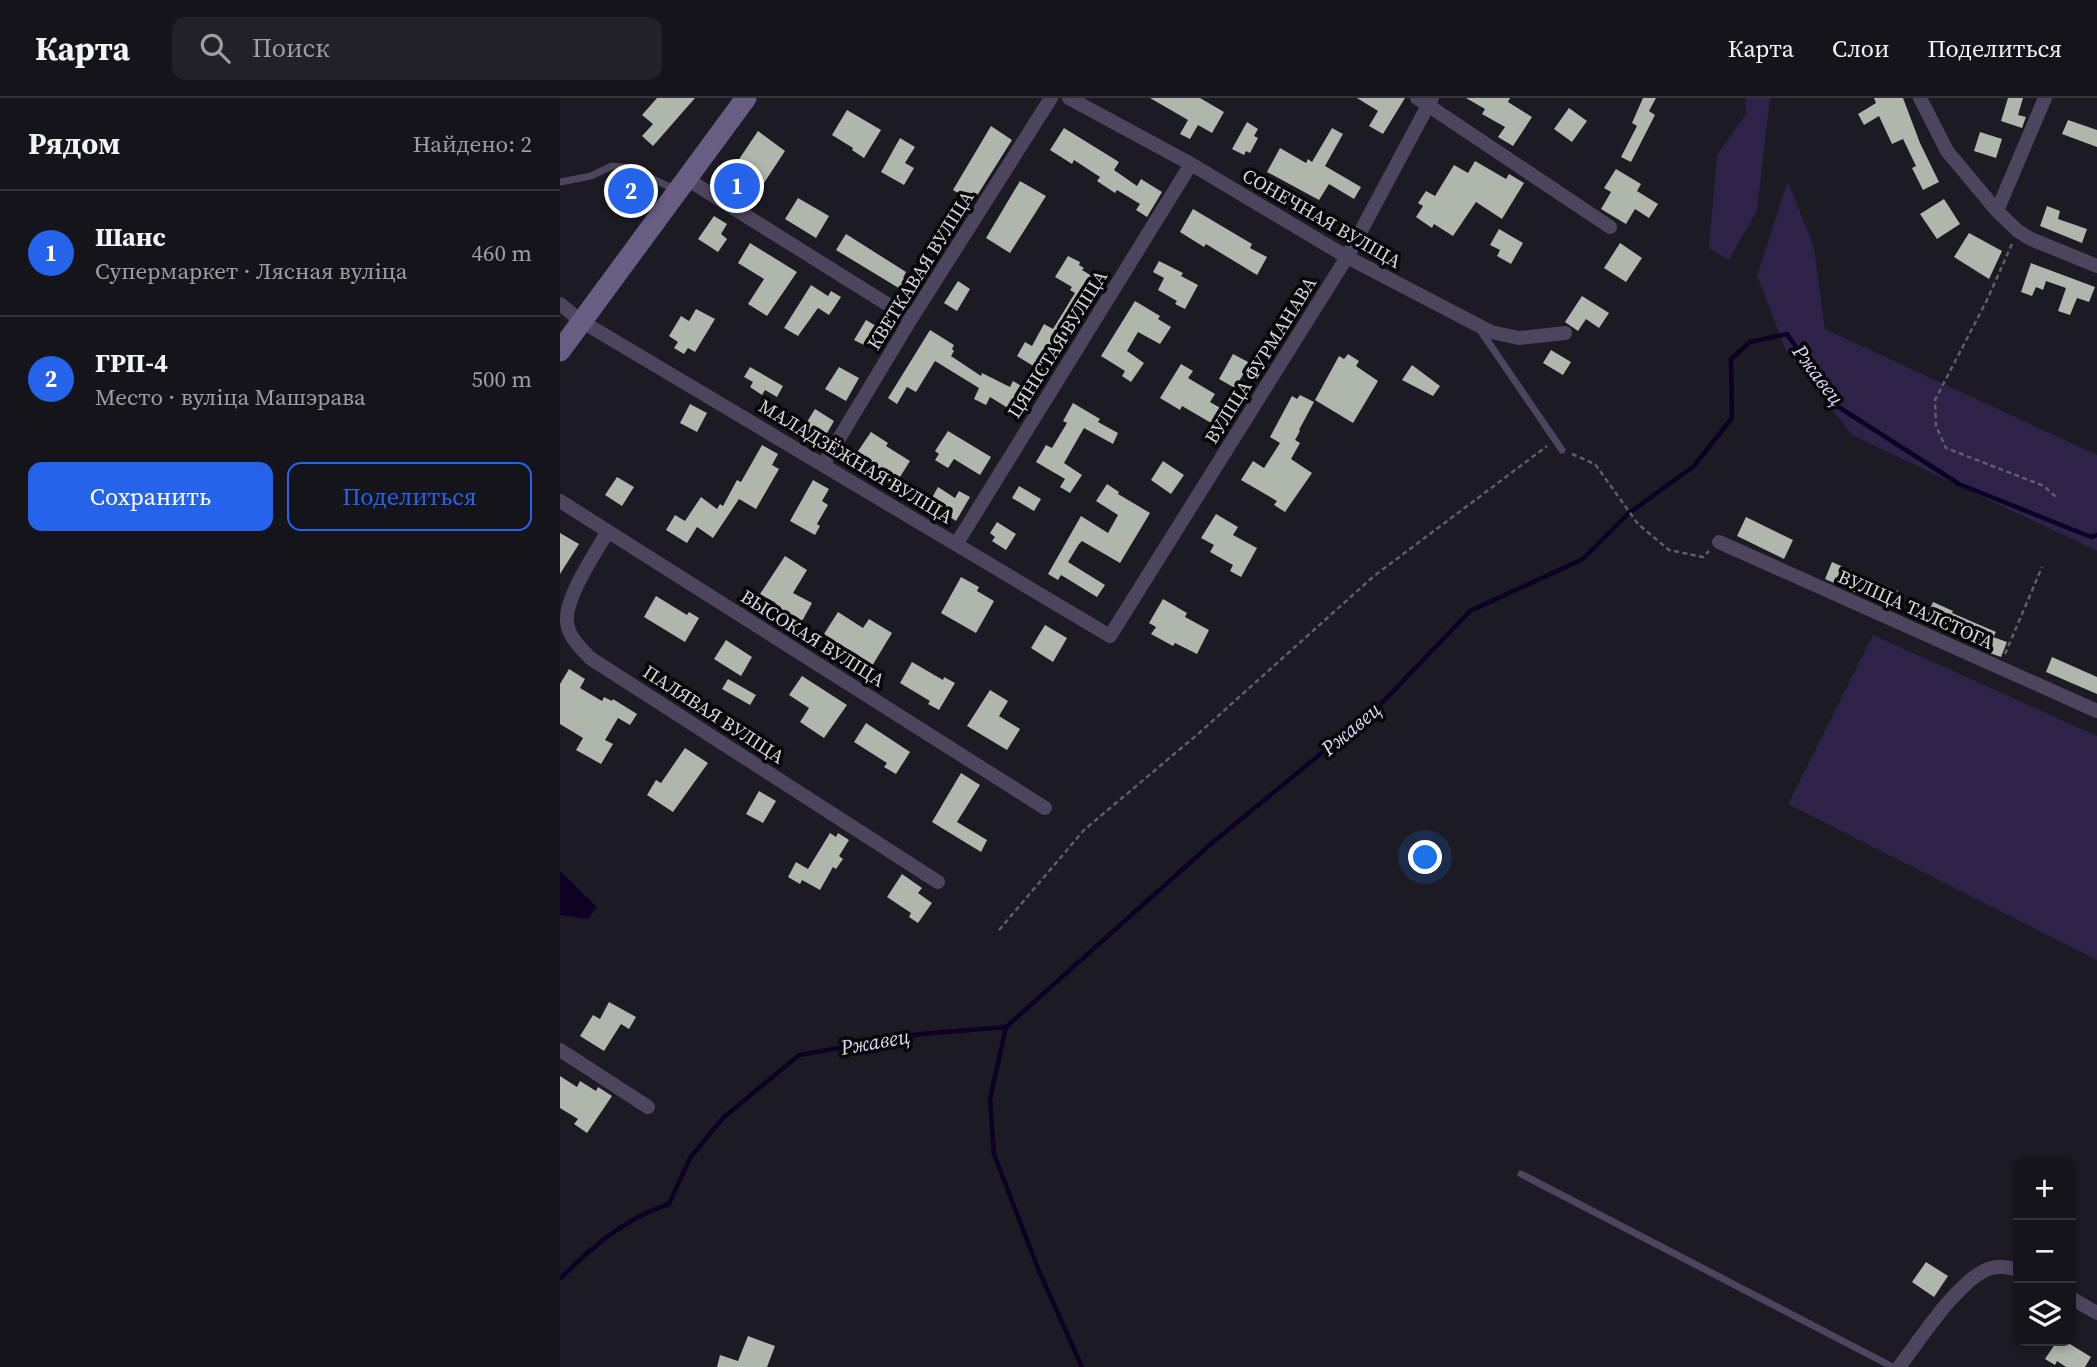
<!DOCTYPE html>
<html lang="ru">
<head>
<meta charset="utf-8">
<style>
	body { margin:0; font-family:"Source Serif 4",serif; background:#222127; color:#f1f3f6 }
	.controls { position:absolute; right:21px; bottom:21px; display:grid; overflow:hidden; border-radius:14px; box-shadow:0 4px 10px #0003 }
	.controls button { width:63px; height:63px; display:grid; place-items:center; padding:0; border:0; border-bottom:2px solid #343339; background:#15141a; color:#f1f3f6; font:35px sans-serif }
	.you { position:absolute; left:866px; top:760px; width:24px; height:24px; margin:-18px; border:5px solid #fff; border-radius:50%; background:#1a73e8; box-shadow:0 0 0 10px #1a73e833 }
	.badge { display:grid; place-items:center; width:46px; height:46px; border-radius:50%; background:#2563eb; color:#fff; font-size:23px; font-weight:700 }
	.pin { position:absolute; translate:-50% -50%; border:4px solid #fff; box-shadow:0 2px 7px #0006 }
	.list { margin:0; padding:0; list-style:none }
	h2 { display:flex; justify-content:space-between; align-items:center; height:91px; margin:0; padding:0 28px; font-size:30px }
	h2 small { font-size:23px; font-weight:400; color:#9d9ea2 }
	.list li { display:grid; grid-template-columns:46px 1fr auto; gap:21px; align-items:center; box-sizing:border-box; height:126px; padding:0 28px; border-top:2px solid #343339 }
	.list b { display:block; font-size:26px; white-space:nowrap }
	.list p { margin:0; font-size:23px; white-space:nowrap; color:#9d9ea2 }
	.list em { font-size:23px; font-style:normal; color:#9d9ea2 }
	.actions { display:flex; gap:14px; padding:21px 28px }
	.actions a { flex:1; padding:16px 0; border:2px solid #2563eb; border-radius:14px; text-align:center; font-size:24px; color:#2563eb }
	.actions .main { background:#2563eb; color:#fff }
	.icon { flex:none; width:38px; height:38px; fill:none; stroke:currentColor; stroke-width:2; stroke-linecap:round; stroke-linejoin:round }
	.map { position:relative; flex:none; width:1537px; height:1269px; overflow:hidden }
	header { display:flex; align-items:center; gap:42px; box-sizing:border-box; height:98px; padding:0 35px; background:#15141a; border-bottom:2px solid #343339 }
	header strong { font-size:33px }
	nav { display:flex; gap:38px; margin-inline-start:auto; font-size:24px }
	.search { width:490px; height:63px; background:#222127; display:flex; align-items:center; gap:18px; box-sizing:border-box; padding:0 24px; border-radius:14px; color:#9d9ea2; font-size:26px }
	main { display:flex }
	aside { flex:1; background:#15141a }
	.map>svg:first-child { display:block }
	.green { fill:#2f2249 }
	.water { fill:#0d0024 }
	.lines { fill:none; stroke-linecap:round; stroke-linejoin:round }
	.stream { stroke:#0d0024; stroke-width:4.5 }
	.building { fill:#afb7ac }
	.path { stroke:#605e66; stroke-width:2.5; stroke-dasharray:5 3.5; stroke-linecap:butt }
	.lane { stroke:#4c455d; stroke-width:7 }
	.street { stroke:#4c455d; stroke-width:14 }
	.secondary { stroke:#685d82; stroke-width:21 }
	.labels { text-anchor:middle; stroke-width:7; stroke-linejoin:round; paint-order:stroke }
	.street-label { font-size:19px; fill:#d6d4db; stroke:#070609 }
	.water-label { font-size:21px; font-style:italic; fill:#ded5f7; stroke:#070609 }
</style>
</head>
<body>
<header>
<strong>Карта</strong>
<div class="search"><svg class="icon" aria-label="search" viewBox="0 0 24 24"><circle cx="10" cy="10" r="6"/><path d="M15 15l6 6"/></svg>Поиск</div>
<nav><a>Карта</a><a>Слои</a><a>Поделиться</a></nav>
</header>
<main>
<aside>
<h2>Рядом<small>Найдено: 2</small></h2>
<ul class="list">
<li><span class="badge">1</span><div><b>Шанс</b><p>Супермаркет · Лясная вуліца</p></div><em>460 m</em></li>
<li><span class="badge">2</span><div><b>ГРП-4</b><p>Место · вуліца Машэрава</p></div><em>500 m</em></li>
</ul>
<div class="actions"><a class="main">Сохранить</a><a>Поделиться</a></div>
</aside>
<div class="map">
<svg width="1537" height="1269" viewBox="0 0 1537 1269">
	<rect width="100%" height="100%" fill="#1c1a23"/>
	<!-- green -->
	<path class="green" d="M1185 0H1210L1197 113 1169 162 1149 150 1157 57 1186 16Z
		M1228 83 1254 150 1265 231 1537 357V453L1292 337 1225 251 1197 177Z
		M1313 537 1537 638V862L1228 706Z"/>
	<!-- water -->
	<path class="water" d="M0 773 37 809 28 821 0 817Z"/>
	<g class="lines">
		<!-- stream -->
		<path class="stream" d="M446 929 430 1001 434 1056 479 1173 522 1269
			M0 1181C30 1150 67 1119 109 1106L130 1060 163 1020 239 957 361 936 446 929 652 745 820 607 910 513 1023 461 1069 415 1134 368 1172 320 1171 261 1190 244 1227 236 1277 308 1399 386 1531 439 1537 437"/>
	</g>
	<!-- building -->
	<path class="building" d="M97 0H135L93 48 82 38 93 26 82 17Z
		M590 0H640L664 14 652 35 638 27 630 41 620 36 628 22Z
		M797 0H845L823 36 809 28 818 13Z
		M906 0H950L948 4 972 19 953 48 938 39 945 29 922 16 925 11Z
		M1083 0H1096L1089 13 1095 17 1071 64 1061 59 1077 28 1072 25Z
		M1314 0H1343L1360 45 1379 84 1363 92 1352 70 1356 68 1343 41 1332 46 1319 18 1304 27 1298 16 1316 5Z
		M1448 0H1463L1458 17 1466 19 1462 30 1441 23Z
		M1009 10 1027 23 1012 44 994 31Z
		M287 12 321 32 304 60 292 52 293 50 272 37Z
		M1508 22 1537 32V49L1502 36Z
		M687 24 698 31 694 38 698 40 690 55 686 53 684 57 672 51Z
		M431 28 452 42 413 104 393 92Z
		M504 30 559 64 554 72 577 88 581 81 602 94 587 119 576 112 580 106 557 92 555 95 537 83 540 79 514 62 512 66 490 52Z
		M772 30 783 36 765 68 801 89 794 101 769 86 759 102 707 74 720 50 746 65 748 61 752 64Z
		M198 33 225 53 200 91 189 84 179 100 164 91 168 85 165 82Z
		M1420 34 1442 41 1436 60 1414 53Z
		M340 40 355 49 345 65 354 70 344 87 321 74Z
		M915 63 946 81 949 76 964 85 942 121 916 104 893 138 874 126 872 130 856 119 863 108 858 105 866 93 875 98 894 67 908 75Z
		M1056 71 1081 86 1077 93 1098 106 1089 120 1075 111 1066 126 1041 111 1051 94 1044 90Z
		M460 83 486 98 450 155 426 140Z
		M238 100 269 118 256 140 225 121Z
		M1384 101 1400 126 1377 141 1360 116Z
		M1487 108 1500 113 1498 121 1527 131 1522 145 1480 128Z
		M633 111 692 146 690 150 707 159 697 177 646 146 644 149 620 134Z
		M154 118 167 126 161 136 167 141 158 154 138 141Z
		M939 131 963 145 951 166 937 158 940 152 930 147Z
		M1409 135 1442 153 1429 181 1394 159Z
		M286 136 346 174 343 180 348 182 342 192 276 152Z
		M190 145 237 174 207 218 188 206 204 181 178 165Z
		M1060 145 1082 160 1066 184 1044 170Z
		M508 158 520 164 519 167 524 170 522 172 545 186 488 277 457 258 465 244 472 248 484 226 493 231 515 195 510 192 512 189 495 179Z
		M599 163 623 175 621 178 638 187 625 211 615 206 617 203 598 192 604 180 593 174Z
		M1471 165 1535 189 1529 204 1517 200 1510 217 1498 213 1506 190 1486 183 1483 192 1476 189 1472 198 1461 194Z
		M398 183 410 191 397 213 384 205Z
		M251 187 268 198 271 193 281 199 269 217 258 210 238 238 224 230Z
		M1022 198 1049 215 1039 230 1026 221 1018 233 1005 224Z
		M575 203 600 218 598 221 611 229 600 246 578 234 567 253 584 265 571 284 562 278 565 273 541 258Z
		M136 211 155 221 135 254 128 250 124 256 114 250 118 244 109 238 121 218 129 223Z
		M306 222 328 235 319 250 308 244 306 248 294 242Z
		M370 232 394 247 392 251 394 253 391 258 421 278 422 275 450 289 453 283 474 296 461 318 430 299 426 307 414 301 419 290 375 263 356 294 347 289 337 306 328 300Z
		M991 252 1011 264 1003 277 983 265Z
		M673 256 690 265 675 290 659 281Z
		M788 256 799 263 796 268 818 283 793 325 755 302 779 258 784 261Z
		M621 266 633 273 628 280 655 296 650 304 662 311 653 326 622 308 620 312 600 300Z
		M852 267 880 288 873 298 842 282Z
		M190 269 223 288 217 299 205 292 202 297 190 289 193 284 184 279Z
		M279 269 299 280 286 303 265 291Z
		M740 297 754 304 739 332 740 333 735 342 740 345 731 361 752 375 725 414 714 407 717 403 681 382 693 363 704 370 720 345 710 339 732 298 737 301Z
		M513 305 540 321 538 324 558 335 553 346 524 330 504 365 522 377 510 395 500 389 505 381 476 364 486 347 492 350 507 325 503 323Z
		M130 306 147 315 137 334 120 325Z
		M255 311 274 323 262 344 242 332Z
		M388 333 431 359 420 377 394 361 388 370 375 362 379 356 375 353Z
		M311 334 328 345 326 348 350 363 335 387 323 380 326 375 296 356Z
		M202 347 218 356 212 367 219 371 196 411 179 401 153 440 137 429 127 445 106 432 115 417 125 423 141 399 157 411 160 406 163 408 177 382 181 384Z
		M603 363 624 377 611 396 591 382Z
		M57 379 74 389 62 408 45 397Z
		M253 382 269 391 262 403 268 407 257 426 260 428 255 437 230 423Z
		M547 386 559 394 558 396 590 415 560 465 522 443 519 446 508 464 545 487 537 499 501 477 498 482 488 476 521 418 548 435 558 417 536 403Z
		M459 388 481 401 474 413 452 400Z
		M378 389 395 400 399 393 410 399 396 423 369 405Z
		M656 416 678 429 673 437 697 450 681 479 670 473 673 467 650 454 654 447 641 440Z
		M1186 419 1233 442 1224 461 1177 438Z
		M437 424 456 436 446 452 432 443 435 439 430 435Z
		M0 435 19 446 0 476Z
		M225 458 247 472 233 495 252 505 241 525 213 509 216 505 200 496Z
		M1272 464 1338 493 1330 510 1265 481Z
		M401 479 419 489 417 493 434 503 416 535 381 515Z
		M96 498 127 517 129 514 139 520 125 544 84 519Z
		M603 501 627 515 625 519 649 532 637 556 615 545 613 548 591 536 596 529 589 525Z
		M1373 504 1393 513 1392 515 1436 534 1433 539 1447 544 1441 559 1430 555 1431 552 1403 539 1404 537 1366 521Z
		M278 514 303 530 309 521 332 535 312 568 264 536Z
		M485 527 507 540 493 564 471 550Z
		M166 542 192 559 181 578 154 561Z
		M1492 559 1537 579V596L1486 574Z
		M352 564 383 582 384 579 395 585 379 612 368 606 370 603 340 585Z
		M9 571 25 581 20 590 42 603 44 599 52 603 53 601 77 616 70 627 58 620 45 642 53 646 41 666 16 652 23 640 0 626V586Z
		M242 578 287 607 264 640 240 624 249 610 229 597Z
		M168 581 196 597 190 607 162 591Z
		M430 592 448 603 439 618 460 631 447 652 407 628Z
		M306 625 350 654 336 676 324 669 327 665 294 644Z
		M125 650 148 665 113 714 87 697 96 682 101 685Z
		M401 675 420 687 397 724 427 742 421 754 372 724Z
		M199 693 216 703 203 725 186 716Z
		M270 735 276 739 278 735 289 742 279 758 283 761 276 771 273 769 260 792 242 782 240 786 228 779 236 764 248 771Z
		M342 776 362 790 358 795 372 805 358 825 349 819 351 815 327 799Z
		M49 904 76 919 69 931 61 926 44 953 20 938 33 917 40 921Z
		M0 978 17 989 20 983 36 993 38 989 52 998 27 1035 14 1026 18 1021 0 1010Z
		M1366 1164 1388 1178 1374 1199 1352 1184Z
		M188 1238 215 1248 207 1269H157L160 1257 178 1263Z
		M1497 1243H1505L1531 1259 1525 1269H1506L1497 1263 1495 1267 1485 1261Z"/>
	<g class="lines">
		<!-- path -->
		<path class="path" d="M1452 146 1427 202 1375 302 1376 328 1386 350 1484 388 1498 401
			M1012 356 1035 366 1078 426 1109 452 1143 459 1149 453
			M1445 556 1482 469
			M439 832 524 732 638 636 814 478 987 348"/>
		<!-- lane -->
		<path class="lane" d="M0 84 31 78 52 68 70 70 114 91
			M920 232 1002 352
			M961 1076 1333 1269"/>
		<!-- street -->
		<path class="street" d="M509 0 631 66 787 159 931 234 959 240 1005 235
			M857 0 1050 129
			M1360 0 1387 53 1437 113 1458 133 1471 141 1537 168
			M127 81 351 221
			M1437 113 1485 0
			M0 206 21 223 550 538 787 159 872 0
			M263 367 351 221 491 0
			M0 403 485 710
			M48 433C36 454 5 499 7 523 8 539 20 549 30 560L378 784
			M1159 444 1537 613
			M397 445 631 66
			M0 952 88 1009
			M1511 1200 1537 1215
			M1339 1269C1359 1243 1400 1179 1431 1170 1441 1168 1449 1169 1458 1172"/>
		<!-- secondary -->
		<path class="secondary" d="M0 253 186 0"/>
	</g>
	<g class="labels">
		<!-- street labels -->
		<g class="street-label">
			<text transform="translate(762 120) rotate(30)" y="7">СОНЕЧНАЯ ВУЛІЦА</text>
			<text transform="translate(360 172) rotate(-58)" y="7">КВЕТКАВАЯ ВУЛІЦА</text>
			<text transform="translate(497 246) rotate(-58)" y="7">ЦЯНІСТАЯ ВУЛІЦА</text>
			<text transform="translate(700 262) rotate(-58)" y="7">ВУЛІЦА ФУРМАНАВА</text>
			<text transform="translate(296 363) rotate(31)" y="7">МАЛАДЗЁЖНАЯ ВУЛІЦА</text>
			<text transform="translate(1356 511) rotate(24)" y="7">ВУЛІЦА ТАЛСТОГА</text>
			<text transform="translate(253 540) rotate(32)" y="7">ВЫСОКАЯ ВУЛІЦА</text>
			<text transform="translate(154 616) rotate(33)" y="7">ПАЛЯВАЯ ВУЛІЦА</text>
		</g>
		<!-- water labels -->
		<g class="water-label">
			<text transform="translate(1258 277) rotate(53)" y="7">Ржавец</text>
			<text transform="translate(791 631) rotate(-40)" y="7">Ржавец</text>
			<text transform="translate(315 944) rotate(-10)" y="7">Ржавец</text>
		</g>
	</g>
</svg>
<div class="controls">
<button>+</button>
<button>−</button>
<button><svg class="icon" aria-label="layers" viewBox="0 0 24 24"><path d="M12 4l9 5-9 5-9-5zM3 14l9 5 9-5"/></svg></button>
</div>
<div class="you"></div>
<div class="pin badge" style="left:177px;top:88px">1</div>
<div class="pin badge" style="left:71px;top:93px">2</div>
</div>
</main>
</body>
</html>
